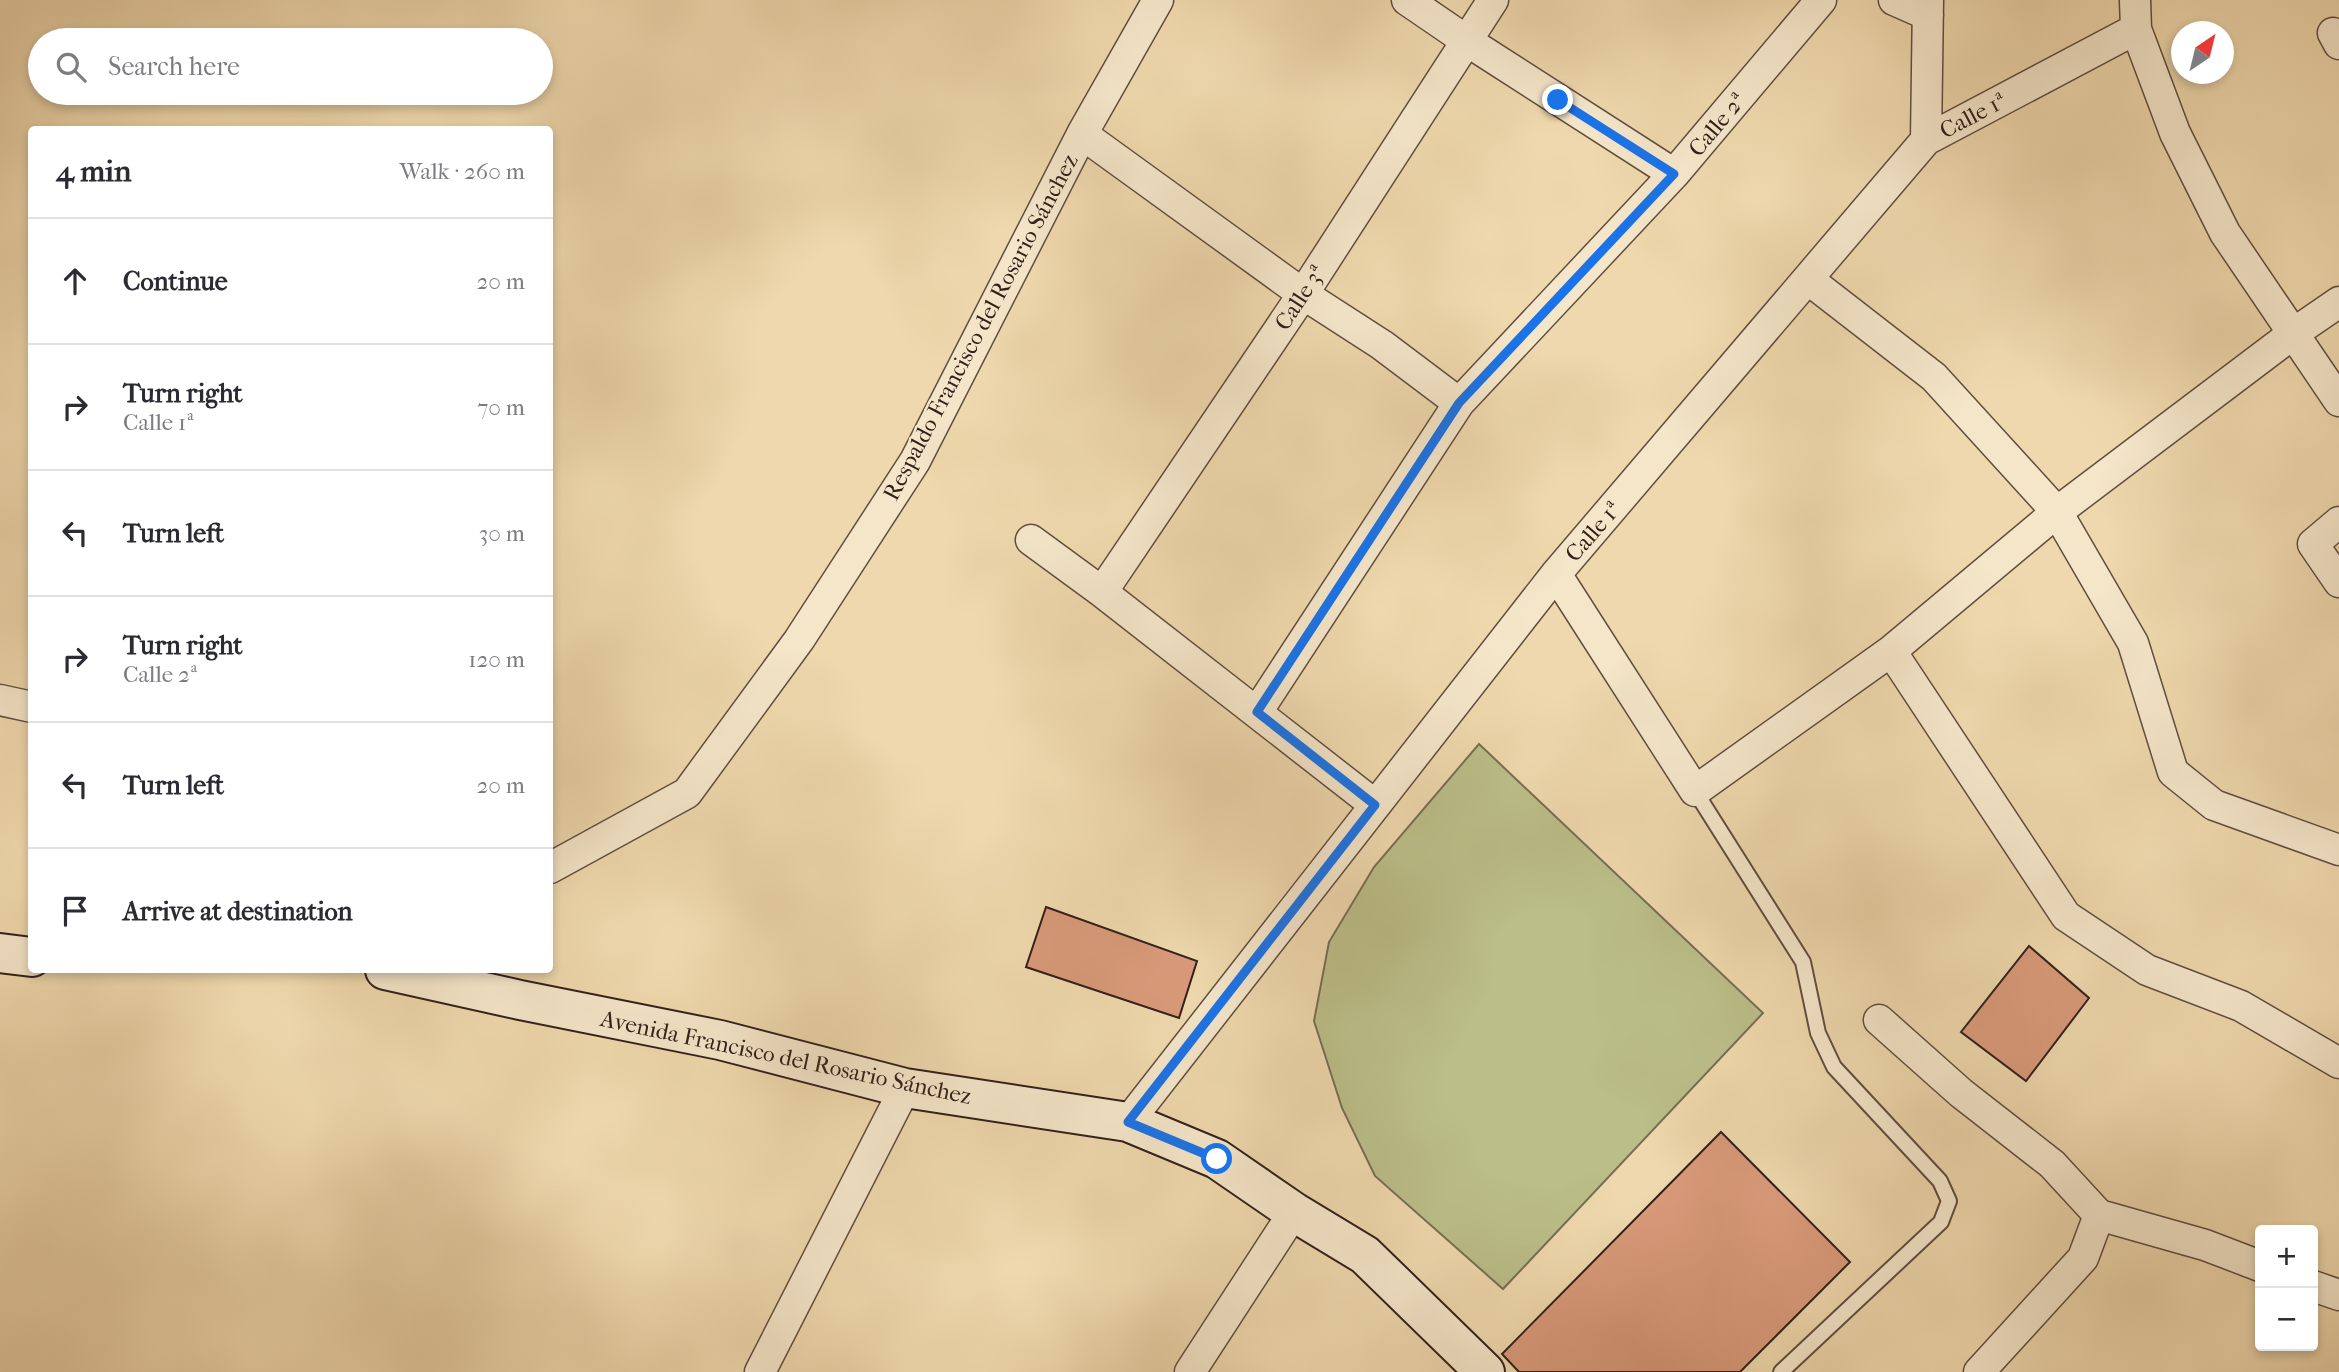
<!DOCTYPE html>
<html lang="en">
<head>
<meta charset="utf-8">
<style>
	body { margin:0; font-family:"IM FELL French Canon",serif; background:#f7f7f7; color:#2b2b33 }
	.controls { position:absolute; right:21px; bottom:21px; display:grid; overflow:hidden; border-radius:7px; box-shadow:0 4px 10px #0003 }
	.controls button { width:63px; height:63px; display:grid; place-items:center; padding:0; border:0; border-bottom:2px solid #e1e1e2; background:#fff; color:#2b2b33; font:35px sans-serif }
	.compass { position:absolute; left:2171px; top:21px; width:63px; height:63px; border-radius:50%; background:#fff; box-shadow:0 4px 10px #0003; rotate:35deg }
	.stop { position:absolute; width:21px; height:21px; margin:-16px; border:5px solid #1a73e8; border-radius:50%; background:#fff }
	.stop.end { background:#1a73e8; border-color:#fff; box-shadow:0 2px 7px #0008 }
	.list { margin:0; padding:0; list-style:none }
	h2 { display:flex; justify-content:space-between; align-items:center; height:91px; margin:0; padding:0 28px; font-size:30px }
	h2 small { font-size:23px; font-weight:400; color:#7c7c81 }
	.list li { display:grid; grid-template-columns:46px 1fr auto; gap:21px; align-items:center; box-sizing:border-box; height:126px; padding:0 28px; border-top:2px solid #e1e1e2 }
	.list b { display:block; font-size:26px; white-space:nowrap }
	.list p { margin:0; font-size:23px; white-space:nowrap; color:#7c7c81 }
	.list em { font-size:23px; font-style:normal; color:#7c7c81 }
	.icon { flex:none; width:38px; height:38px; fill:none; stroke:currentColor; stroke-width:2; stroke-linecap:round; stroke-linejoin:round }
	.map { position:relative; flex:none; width:2339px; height:1372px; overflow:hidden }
	.search { position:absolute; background:#fff; box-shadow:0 4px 10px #0003; left:28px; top:28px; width:525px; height:77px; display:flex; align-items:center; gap:18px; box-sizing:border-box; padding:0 24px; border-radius:38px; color:#7c7c81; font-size:26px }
	.panel { position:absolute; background:#fff; box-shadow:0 4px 10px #0003; left:28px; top:126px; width:525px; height:847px; border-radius:7px }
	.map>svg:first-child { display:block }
	.green { fill:#bbbe89; stroke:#766f52; stroke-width:2 }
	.building { fill:#d99a7a; stroke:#31201b; stroke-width:2 }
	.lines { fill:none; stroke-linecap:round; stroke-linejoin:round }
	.service-casing { stroke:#604e40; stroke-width:18 }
	.minor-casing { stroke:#604e40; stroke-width:33 }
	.secondary-casing { stroke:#31201b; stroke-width:42 }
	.service { stroke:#f5e6ca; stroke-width:14 }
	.minor { stroke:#f5e6ca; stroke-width:30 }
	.secondary { stroke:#f5e6ca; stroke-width:38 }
	.route { stroke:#1a73e8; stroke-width:9 }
	.labels { text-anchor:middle; stroke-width:5; stroke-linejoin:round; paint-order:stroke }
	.street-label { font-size:23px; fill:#31201b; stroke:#f5e6ca }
</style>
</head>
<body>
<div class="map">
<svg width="2339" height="1372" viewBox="0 0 2339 1372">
	<rect width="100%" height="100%" fill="#efd8ad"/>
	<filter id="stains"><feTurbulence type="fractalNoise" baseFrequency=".00286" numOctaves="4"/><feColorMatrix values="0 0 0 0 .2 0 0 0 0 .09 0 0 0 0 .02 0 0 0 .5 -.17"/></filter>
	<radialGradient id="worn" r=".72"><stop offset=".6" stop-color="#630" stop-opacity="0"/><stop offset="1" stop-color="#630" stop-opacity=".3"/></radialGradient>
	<!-- green -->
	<path class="green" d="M1479 744 1763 1013 1503 1289 1375 1176 1342 1108 1314 1021 1329 942 1374 867Z"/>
	<!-- building -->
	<path class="building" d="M1046 907 1197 961 1179 1018 1026 967Z
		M2029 946 2089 998 2026 1081 1961 1032Z
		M1721 1132 1850 1262 1740 1372H1519L1502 1354Z"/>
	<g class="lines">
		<!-- service casing -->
		<g class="service-casing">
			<path id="service" d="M1695 791 1803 962 1818 1033 1834 1067 1940 1181 1949 1201 1941 1222 1781 1372"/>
		</g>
		<!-- minor casing -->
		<g class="minor-casing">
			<path id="minor" d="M1407 0 1467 41 1674 174
				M1894 0 1928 15
				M2135 0 2136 29 2175 133 2225 233 2339 401
				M2333 33 2339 44
				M1082 134 1303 294 1382 345 1459 403
				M1926 140 1928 0
				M1809 280 1934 377 2057 512 2133 643 2173 772 2214 805 2339 850
				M2339 522 2313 544 2339 582
				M1031 540 1102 592 1375 805
				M1556 574 1695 791 1891 651 2057 512 2294 333 2339 302
				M1102 592 1303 294 1493 0
				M1891 651 2066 916 2147 970 2241 1006 2339 1063
				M0 700 32 707
				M1257 712 1459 403 1674 174 1821 0
				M550 868 687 793 799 640 915 461 1082 134 1158 0
				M1879 1020 1961 1093 2052 1164 2099 1215 2083 1258 1979 1372
				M1128 1122 1556 574 1926 140 2136 29
				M2099 1215 2205 1245 2260 1266
				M2313 1286 2339 1295
				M760 1372 905 1088
				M1190 1372 1294 1212"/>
		</g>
		<!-- secondary casing -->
		<g class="secondary-casing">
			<path id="secondary" d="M0 953 32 957
				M385 970 520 1000 720 1040 905 1088 1128 1122 1217 1159 1294 1212 1365 1255 1485 1372"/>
		</g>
		<!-- service -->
		<use href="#service" class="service"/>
		<!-- minor -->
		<use href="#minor" class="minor"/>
		<!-- secondary -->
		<use href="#secondary" class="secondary"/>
	</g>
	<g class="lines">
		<!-- route -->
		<path class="route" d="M1217 1159 1128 1122 1375 805 1257 712 1459 403 1674 174 1558 100"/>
	</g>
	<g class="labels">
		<!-- street labels -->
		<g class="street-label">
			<text transform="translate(1973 115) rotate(-28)" y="8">Calle 1ª</text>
			<text transform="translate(1717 124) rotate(-50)" y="8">Calle 2ª</text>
			<text transform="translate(1300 297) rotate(-57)" y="8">Calle 3ª</text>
			<text transform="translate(980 327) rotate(-62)" y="8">Respaldo Francisco del Rosario Sánchez</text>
			<text transform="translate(1593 531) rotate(-49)" y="8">Calle 1ª</text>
			<text transform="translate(786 1057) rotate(12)" y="8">Avenida Francisco del Rosario Sánchez</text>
		</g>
	</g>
	<rect width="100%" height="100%" filter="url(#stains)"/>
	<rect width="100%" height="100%" fill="url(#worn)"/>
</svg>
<div class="controls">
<button>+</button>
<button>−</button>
</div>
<svg class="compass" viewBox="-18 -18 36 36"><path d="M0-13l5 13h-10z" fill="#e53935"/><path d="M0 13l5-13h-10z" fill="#7c7c81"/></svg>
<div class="stop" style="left:1217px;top:1159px"></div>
<div class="stop end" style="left:1558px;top:100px"></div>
<div class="search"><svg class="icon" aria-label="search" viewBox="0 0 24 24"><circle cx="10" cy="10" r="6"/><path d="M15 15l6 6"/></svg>Search here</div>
<section class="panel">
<h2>4 min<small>Walk · 260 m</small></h2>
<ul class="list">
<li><svg class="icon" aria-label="ahead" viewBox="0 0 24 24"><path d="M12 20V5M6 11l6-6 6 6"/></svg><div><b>Continue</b></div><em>20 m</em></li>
<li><svg class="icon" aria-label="right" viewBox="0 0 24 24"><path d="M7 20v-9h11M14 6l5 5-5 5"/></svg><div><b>Turn right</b><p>Calle 1ª</p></div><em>70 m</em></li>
<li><svg class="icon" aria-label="left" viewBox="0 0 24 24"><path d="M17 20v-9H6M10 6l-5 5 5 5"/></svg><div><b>Turn left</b></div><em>30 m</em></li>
<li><svg class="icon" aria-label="right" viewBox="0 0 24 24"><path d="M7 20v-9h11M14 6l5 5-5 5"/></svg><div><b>Turn right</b><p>Calle 2ª</p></div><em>120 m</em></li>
<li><svg class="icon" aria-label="left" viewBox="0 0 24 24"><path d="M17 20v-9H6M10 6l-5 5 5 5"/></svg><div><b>Turn left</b></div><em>20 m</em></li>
<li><svg class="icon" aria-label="arrive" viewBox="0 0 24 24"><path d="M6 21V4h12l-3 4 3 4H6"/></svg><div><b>Arrive at destination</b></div></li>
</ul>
</section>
</div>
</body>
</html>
